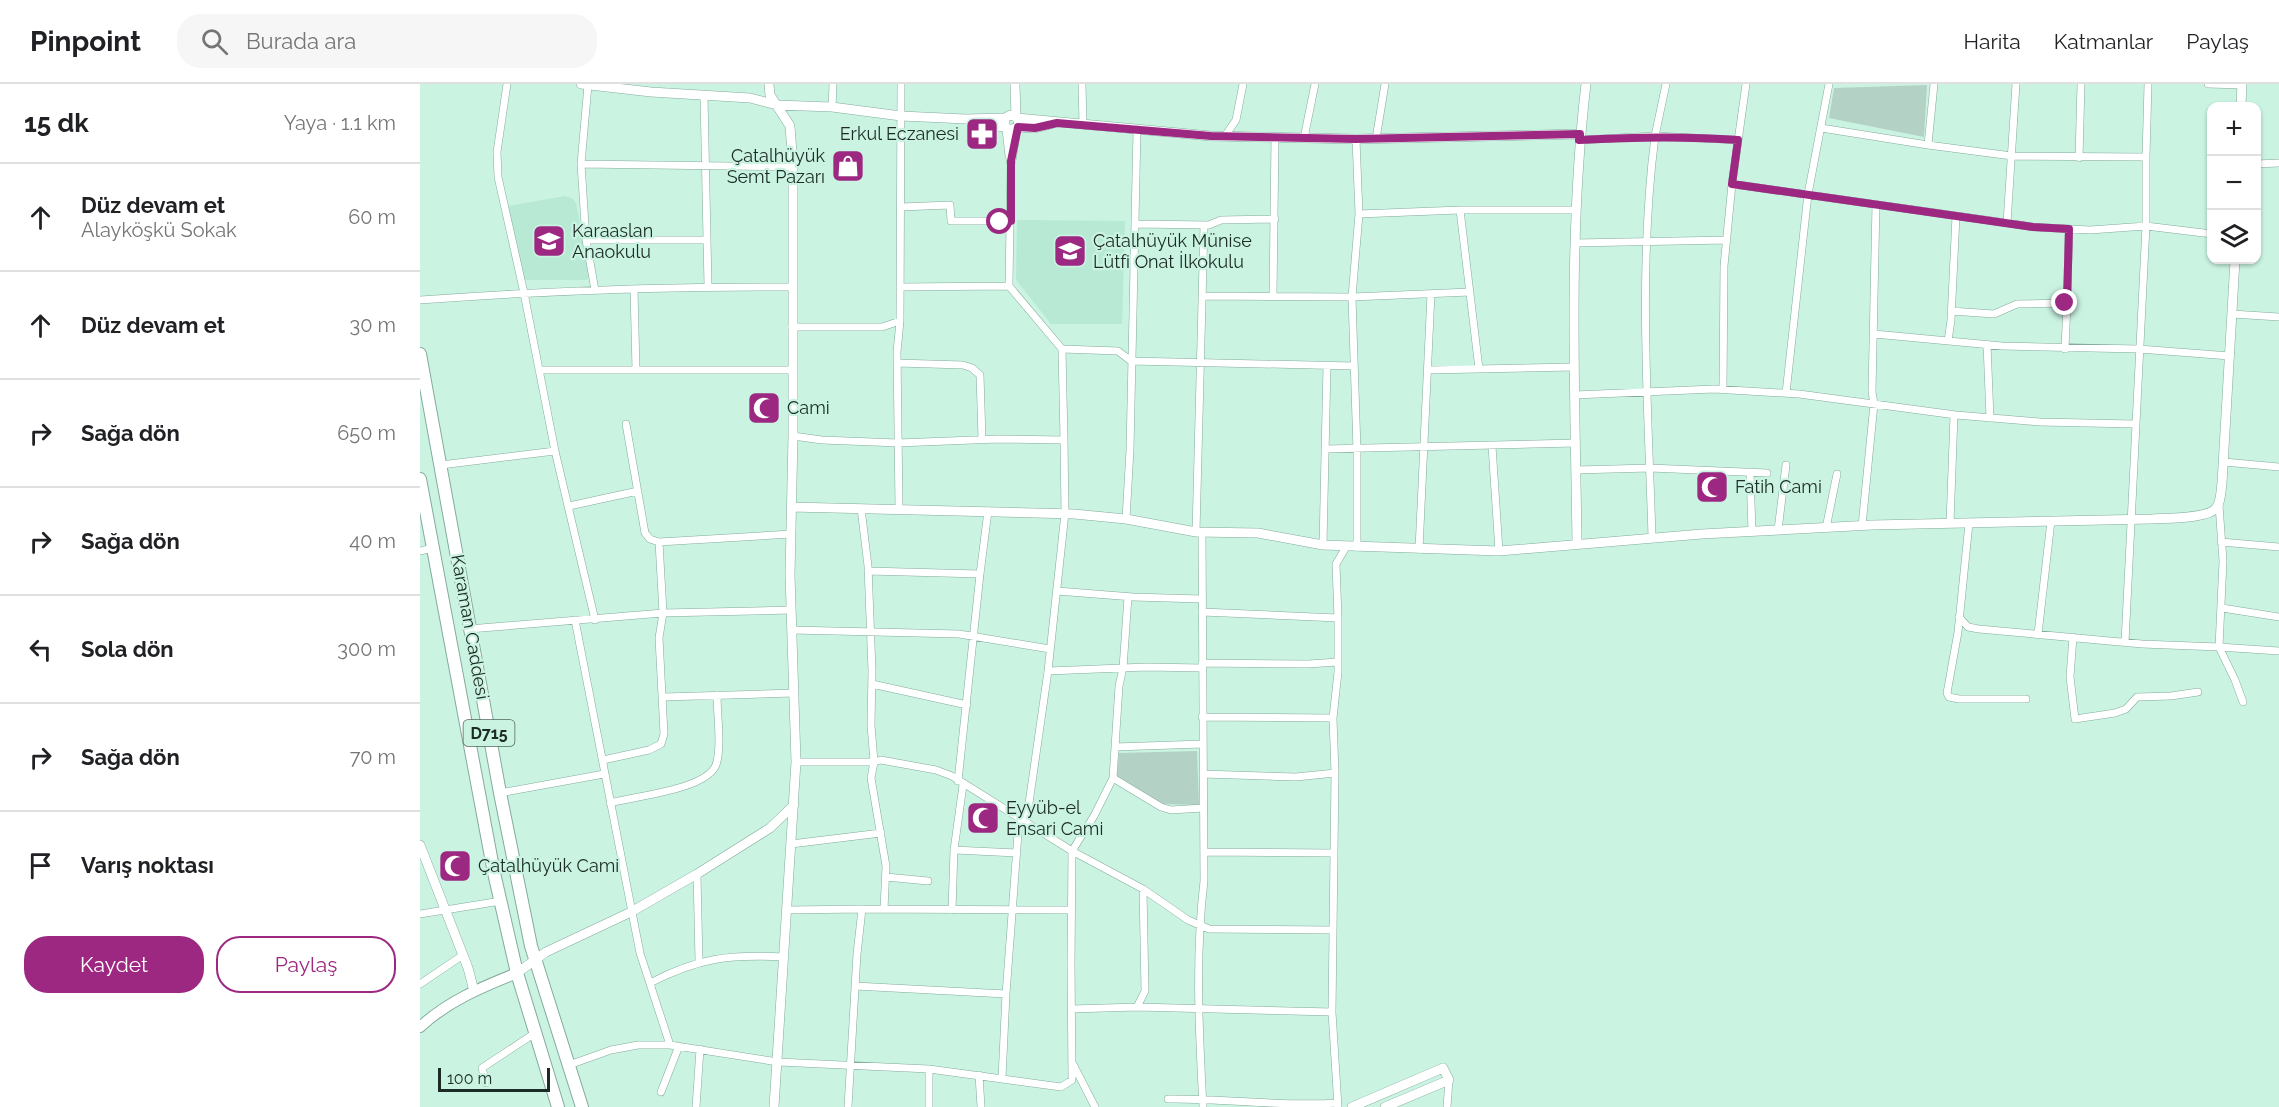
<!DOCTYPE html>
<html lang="tr">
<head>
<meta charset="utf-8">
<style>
	body { margin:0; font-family:Raleway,sans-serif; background:#f6f6f6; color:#202124 }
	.controls { position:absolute; right:18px; top:18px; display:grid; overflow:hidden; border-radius:12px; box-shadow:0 2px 4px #0004 }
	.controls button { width:54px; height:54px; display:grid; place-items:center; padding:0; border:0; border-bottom:2px solid #e0e0e0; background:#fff; color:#202124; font:30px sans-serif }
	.scale { position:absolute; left:18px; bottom:15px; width:112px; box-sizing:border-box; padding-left:6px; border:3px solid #1c2b25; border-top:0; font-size:16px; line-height:21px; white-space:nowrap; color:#1c2b25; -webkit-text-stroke:4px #caf3e2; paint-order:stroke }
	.stop { position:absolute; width:18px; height:18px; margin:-14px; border:4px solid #9d2882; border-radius:50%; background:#fff }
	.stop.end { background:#9d2882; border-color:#fff; box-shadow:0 2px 6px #0008 }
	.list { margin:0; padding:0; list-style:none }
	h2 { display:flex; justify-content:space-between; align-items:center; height:78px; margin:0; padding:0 24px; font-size:26px }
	h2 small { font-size:20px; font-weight:400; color:#757577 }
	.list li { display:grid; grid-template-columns:39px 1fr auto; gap:18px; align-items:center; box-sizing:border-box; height:108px; padding:0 24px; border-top:2px solid #e0e0e0 }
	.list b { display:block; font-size:22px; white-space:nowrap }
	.list p { margin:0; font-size:20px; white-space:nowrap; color:#757577 }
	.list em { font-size:20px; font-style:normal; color:#757577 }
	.actions { display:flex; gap:12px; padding:18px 24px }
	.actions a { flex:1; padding:14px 0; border:2px solid #9d2882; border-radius:24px; text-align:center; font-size:21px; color:#9d2882 }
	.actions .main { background:#9d2882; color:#fff }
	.icon { flex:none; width:33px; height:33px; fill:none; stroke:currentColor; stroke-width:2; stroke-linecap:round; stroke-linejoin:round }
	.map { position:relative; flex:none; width:1859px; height:1023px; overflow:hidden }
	header { display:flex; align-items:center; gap:36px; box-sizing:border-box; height:84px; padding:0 30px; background:#fff; border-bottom:2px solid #e0e0e0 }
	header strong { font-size:28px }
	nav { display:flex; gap:33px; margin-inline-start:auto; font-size:21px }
	.search { width:420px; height:54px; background:#f6f6f6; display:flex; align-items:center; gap:15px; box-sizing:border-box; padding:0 21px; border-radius:24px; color:#757577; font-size:22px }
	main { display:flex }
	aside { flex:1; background:#fff }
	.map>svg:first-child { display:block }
	.built { fill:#b8e9d5 }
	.green { fill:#b4d1c5 }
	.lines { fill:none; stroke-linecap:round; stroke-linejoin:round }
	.minor-casing { stroke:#84ab9c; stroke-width:8 }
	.tertiary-casing { stroke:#84ab9c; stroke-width:10 }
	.secondary-casing { stroke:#84ab9c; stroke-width:12 }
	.trunk-casing { stroke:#84ab9c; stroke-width:14 }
	.minor { stroke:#fff; stroke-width:7 }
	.tertiary { stroke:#fff; stroke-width:9 }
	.secondary { stroke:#fff; stroke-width:10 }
	.trunk { stroke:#fff; stroke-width:12 }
	.route { stroke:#9d2882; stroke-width:8 }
	.labels { text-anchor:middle; stroke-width:4.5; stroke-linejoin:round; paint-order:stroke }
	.shield { fill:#caf3e2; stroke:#50675e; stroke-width:1.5 }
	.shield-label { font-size:16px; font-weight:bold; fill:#1c2b25 }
	.poi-label { font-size:18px; fill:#1c2b25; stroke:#caf3e2; text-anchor:start }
	.street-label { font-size:18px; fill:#1c2b25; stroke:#caf3e2 }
</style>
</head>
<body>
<header>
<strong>Pinpoint</strong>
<div class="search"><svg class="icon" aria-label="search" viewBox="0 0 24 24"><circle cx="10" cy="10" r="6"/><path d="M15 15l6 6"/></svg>Burada ara</div>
<nav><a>Harita</a><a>Katmanlar</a><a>Paylaş</a></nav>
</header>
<main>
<aside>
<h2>15 dk<small>Yaya · 1.1 km</small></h2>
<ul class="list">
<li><svg class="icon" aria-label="ahead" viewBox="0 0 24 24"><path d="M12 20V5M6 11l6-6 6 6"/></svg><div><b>Düz devam et</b><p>Alayköşkü Sokak</p></div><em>60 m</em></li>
<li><svg class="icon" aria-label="ahead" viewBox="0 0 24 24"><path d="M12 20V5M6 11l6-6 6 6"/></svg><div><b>Düz devam et</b></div><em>30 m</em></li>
<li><svg class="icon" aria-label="right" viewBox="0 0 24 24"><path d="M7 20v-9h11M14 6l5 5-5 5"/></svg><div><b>Sağa dön</b></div><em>650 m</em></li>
<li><svg class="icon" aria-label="right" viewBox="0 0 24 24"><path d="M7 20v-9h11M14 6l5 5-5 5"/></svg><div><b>Sağa dön</b></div><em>40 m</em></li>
<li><svg class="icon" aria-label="left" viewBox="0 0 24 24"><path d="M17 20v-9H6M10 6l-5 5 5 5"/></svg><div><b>Sola dön</b></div><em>300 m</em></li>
<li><svg class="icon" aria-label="right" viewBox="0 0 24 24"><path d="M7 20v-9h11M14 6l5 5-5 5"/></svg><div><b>Sağa dön</b></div><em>70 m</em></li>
<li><svg class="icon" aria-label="arrive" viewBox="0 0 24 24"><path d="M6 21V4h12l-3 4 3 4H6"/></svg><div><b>Varış noktası</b></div></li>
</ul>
<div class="actions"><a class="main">Kaydet</a><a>Paylaş</a></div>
</aside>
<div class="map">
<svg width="1859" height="1023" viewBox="0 0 1859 1023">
	<rect width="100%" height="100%" fill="#caf3e2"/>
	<!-- built -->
	<path class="built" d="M145 112 152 114 156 119 170 192 167 196H101L88 122Z
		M597 136 705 137 702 240H631L596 196Z"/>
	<!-- green -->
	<path class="green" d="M1507 1 1504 53 1409 34 1414 4Z
		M777 667 779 721 742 720 697 692 699 669Z"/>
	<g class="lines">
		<!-- minor casing -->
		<g class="minor-casing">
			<path id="minor" d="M87 0 77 68 78 93 104 209 135 367 175 536
				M662 0 663 41
				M1326 0 1312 100 1587 139
				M1596 0 1587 139 1613 143 1670 146 1726 142 1792 150
				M1788 0 1822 1
				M168 1 161 80 166 156 175 206
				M284 12 288 202
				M412 23 413 0
				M1401 44 1508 61 1592 72 1726 73 1728 0
				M805 52 816 36 823 0
				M884 54 895 0
				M936 55 939 130 932 213 937 366V463
				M956 55 965 0
				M1159 56 1235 52 1246 0
				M1508 61 1514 0
				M1659 74 1661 0
				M591 77 589 202 642 265 644 356
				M161 80 373 83
				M1836 80 1859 79
				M481 123 530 121 531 137H591
				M1040 126 1059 285
				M939 130 1040 126H1156
				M716 140 789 141 801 136 855 135
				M166 156H287
				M1155 159 1307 156
				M480 203 589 202
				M214 205 216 286
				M782 212 932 213 1050 208
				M853 212 855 53
				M0 216C124 207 248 202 372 203
				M1531 227 1574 230 1597 220 1647 219 1649 145
				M1812 230 1859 233
				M372 243H462L480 237
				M1454 250 1582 262 1719 265 1810 272
				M1528 257 1531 236 1536 132
				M1567 260 1570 334
				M642 265 698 267 711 277 934 282
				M1645 265 1647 219
				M477 279 543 281 552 284 560 291 562 355
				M119 286H372
				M1008 286 1154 283
				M1303 305 1304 182 1312 100
				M1366 309 1388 110 1409 0
				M1155 311 1294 305 1379 310 1536 331 1620 338 1715 340
				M373 352 402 356 478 359 578 355 644 356 645 429 628 587 727 583 782 584
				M1072 362 1079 467
				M905 365 1156 359
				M1804 378 1859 383
				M21 381 135 367
				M1156 386 1230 384 1347 389
				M1330 388 1332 447
				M149 422 218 407
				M441 424 448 482 452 587 451 641 454 678 451 694 466 782 464 825
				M479 424 477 268 480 237 481 0
				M706 435 710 366 717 46
				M1530 439 1534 331
				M1549 439 1538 548 1527 609 1529 613 1539 615H1606
				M1442 442 1454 320 1452 308 1456 120
				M1406 444 1417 390
				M1358 446 1366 381
				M776 448 784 141
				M782 448 784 797C775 872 779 948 783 1023
				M1232 453C1228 320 1218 185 1235 52L1318 56
				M239 458 371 450
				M1801 458 1859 463
				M903 461 907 282
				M999 465 1011 210
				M0 467 13 464
				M448 487 560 490 568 427
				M637 507 713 513 781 515
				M1802 524 1859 533
				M782 528 918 534V588L913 634 915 689 912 928 918 1023
				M1539 533 1548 543 1559 545 1722 560 1799 563 1803 477 1799 421
				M918 534 916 480 926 463
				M155 536 220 869 250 961 358 978 509 985
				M49 545 243 529 371 526
				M372 546 539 550 630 565
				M1618 550 1631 437
				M1653 553 1650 593 1655 635 1695 629 1706 625 1717 613 1751 612 1778 608
				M1705 558 1726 142V73
				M782 579 888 580 918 578
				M452 600 547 621
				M244 613 374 609
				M1823 618 1815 596 1799 563 1859 567
				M782 633 913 634
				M695 663 782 660
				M183 676 229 666 241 660 244 650 239 554 243 529 239 458 230 455 225 449 206 340
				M376 678H454L461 676 516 686 532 692 652 767 674 732 693 694 699 602 703 584 708 513
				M783 690 876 693 915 689
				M693 694 741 723 751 726 783 724
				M538 697 560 490
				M80 709 184 690
				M190 719C214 712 286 706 296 681 302 663 297 630 297 611
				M606 740 628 587
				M371 760 461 749
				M534 766 597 769
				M784 768 914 769
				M277 790 279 877
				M466 793 508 797
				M367 826 442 825
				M532 826 534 766 543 701
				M0 830 81 817
				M230 899C278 874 310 870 363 873
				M0 900 43 871
				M435 902 586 910 599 736
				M717 923 912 928
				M652 925 717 923 725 907 723 805
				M653 980 675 1023
				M149 981 191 966 218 961H250
				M559 991 561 1023
				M582 994 586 910
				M66 999 62 984 115 949
				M241 1008 259 962
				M748 1015C804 1014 861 1023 917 1019
				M276 1023 280 965
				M428 1023 437 870 442 825 651 826
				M509 1023V985L641 1003 652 996 651 878 652 767 723 805 768 836 789 845 913 846
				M1027 1023 1029 996"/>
		</g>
		<!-- tertiary casing -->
		<g class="tertiary-casing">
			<path id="tertiary" d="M161 0 231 8 330 14 357 21 412 23 481 32 546 35 585 34
				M349 0 350 11 370 42 373 83V352L370 491 376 678 354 1023
				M595 0 596 33
				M1821 22 1822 0
				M597 34 791 52 936 55 1160 50
				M551 37 562 41 585 43
				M598 43 599 38 596 33 590 31 585 34 584 41 589 46 598 43 615 44 631 40
				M587 45 590 72
				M591 77 596 45
				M371 423 654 430 706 435 776 448 838 449 903 461 1079 467 1282 450 1452 441 1732 435C1746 434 1790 435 1797 423 1801 417 1801 406 1802 399L1815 176
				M1157 459C1155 306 1148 153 1166 0
				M0 761 48 884 54 907
				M97 889 126 868 211 828 277 790 350 744 374 721
				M932 1023 1023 984 1029 996 965 1023"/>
		</g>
		<!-- secondary casing -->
		<g class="secondary-casing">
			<path id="secondary" d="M0 943C28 917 62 903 97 889"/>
		</g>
		<!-- trunk casing -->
		<g class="trunk-casing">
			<path id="trunk" d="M0 270 80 709 111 862 162 1023
				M0 395 74 789 97 889 138 1023"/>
		</g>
		<!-- minor -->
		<use href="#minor" class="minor"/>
		<!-- tertiary -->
		<use href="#tertiary" class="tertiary"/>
		<!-- secondary -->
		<use href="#secondary" class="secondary"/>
		<!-- trunk -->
		<use href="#trunk" class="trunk"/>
	</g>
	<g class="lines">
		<!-- route -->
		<path class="route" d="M580 138 591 137V77L598 43 615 44 637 39 791 52 936 55 1160 50 1159 56C1212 53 1265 52 1318 56L1312 100 1613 143 1649 145 1647 219H1645"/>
	</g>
	<!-- icons -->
	<defs>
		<g id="pharmacy-square" transform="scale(1.725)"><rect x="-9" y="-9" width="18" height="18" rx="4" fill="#9d2882" stroke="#caf3e2"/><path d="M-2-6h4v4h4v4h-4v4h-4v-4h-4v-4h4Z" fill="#fff"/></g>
		<g id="shop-square" transform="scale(1.725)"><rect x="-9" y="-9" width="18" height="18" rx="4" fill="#9d2882" stroke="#caf3e2"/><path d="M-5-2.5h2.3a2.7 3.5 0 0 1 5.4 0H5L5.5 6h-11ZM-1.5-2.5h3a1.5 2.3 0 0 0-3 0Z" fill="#fff"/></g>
		<g id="school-square" transform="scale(1.725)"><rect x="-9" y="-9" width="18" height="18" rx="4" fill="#9d2882" stroke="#caf3e2"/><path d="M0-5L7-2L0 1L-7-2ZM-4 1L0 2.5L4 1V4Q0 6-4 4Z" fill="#fff"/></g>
		<g id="mosque-square" transform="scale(1.725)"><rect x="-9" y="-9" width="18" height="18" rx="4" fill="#9d2882" stroke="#caf3e2"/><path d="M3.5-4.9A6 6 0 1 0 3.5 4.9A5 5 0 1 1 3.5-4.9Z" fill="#fff"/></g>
	</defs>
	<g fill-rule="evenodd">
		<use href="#pharmacy-square" x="562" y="50"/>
		<use href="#shop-square" x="428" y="82"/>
		<use href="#school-square" x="129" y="157"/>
		<use href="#school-square" x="650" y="167"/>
		<use href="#mosque-square" x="344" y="324"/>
		<use href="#mosque-square" x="1292" y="403"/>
		<use href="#mosque-square" x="563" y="734"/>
		<use href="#mosque-square" x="35" y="782"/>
	</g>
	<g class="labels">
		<!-- shield labels -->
		<rect class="shield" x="43.5" y="636" width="51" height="26" rx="4.5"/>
		<g class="shield-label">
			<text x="69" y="655">D715</text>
		</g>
		<!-- poi labels -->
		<g class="poi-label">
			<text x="539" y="56" text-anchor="end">Erkul Eczanesi</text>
			<text x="405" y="78" text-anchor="end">Çatalhüyük<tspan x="405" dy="21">Semt Pazarı</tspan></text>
			<text x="152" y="153">Karaaslan<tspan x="152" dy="21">Anaokulu</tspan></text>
			<text x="673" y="163">Çatalhüyük Münise<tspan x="673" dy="21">Lütfi Onat İlkokulu</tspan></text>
			<text x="367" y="330">Cami</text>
			<text x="1315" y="409">Fatih Cami</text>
			<text x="586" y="730">Eyyüb-el<tspan x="586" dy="21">Ensari Cami</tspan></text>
			<text x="58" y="788">Çatalhüyük Cami</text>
		</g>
		<!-- street labels -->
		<g class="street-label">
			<text transform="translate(50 543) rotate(80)" y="6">Karaman Caddesi</text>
		</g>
	</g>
</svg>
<div class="controls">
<button>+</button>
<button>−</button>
<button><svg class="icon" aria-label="layers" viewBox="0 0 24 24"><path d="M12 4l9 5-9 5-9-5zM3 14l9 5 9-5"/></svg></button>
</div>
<div class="scale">100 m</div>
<div class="stop" style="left:580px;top:138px"></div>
<div class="stop end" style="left:1645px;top:219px"></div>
</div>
</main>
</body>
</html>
